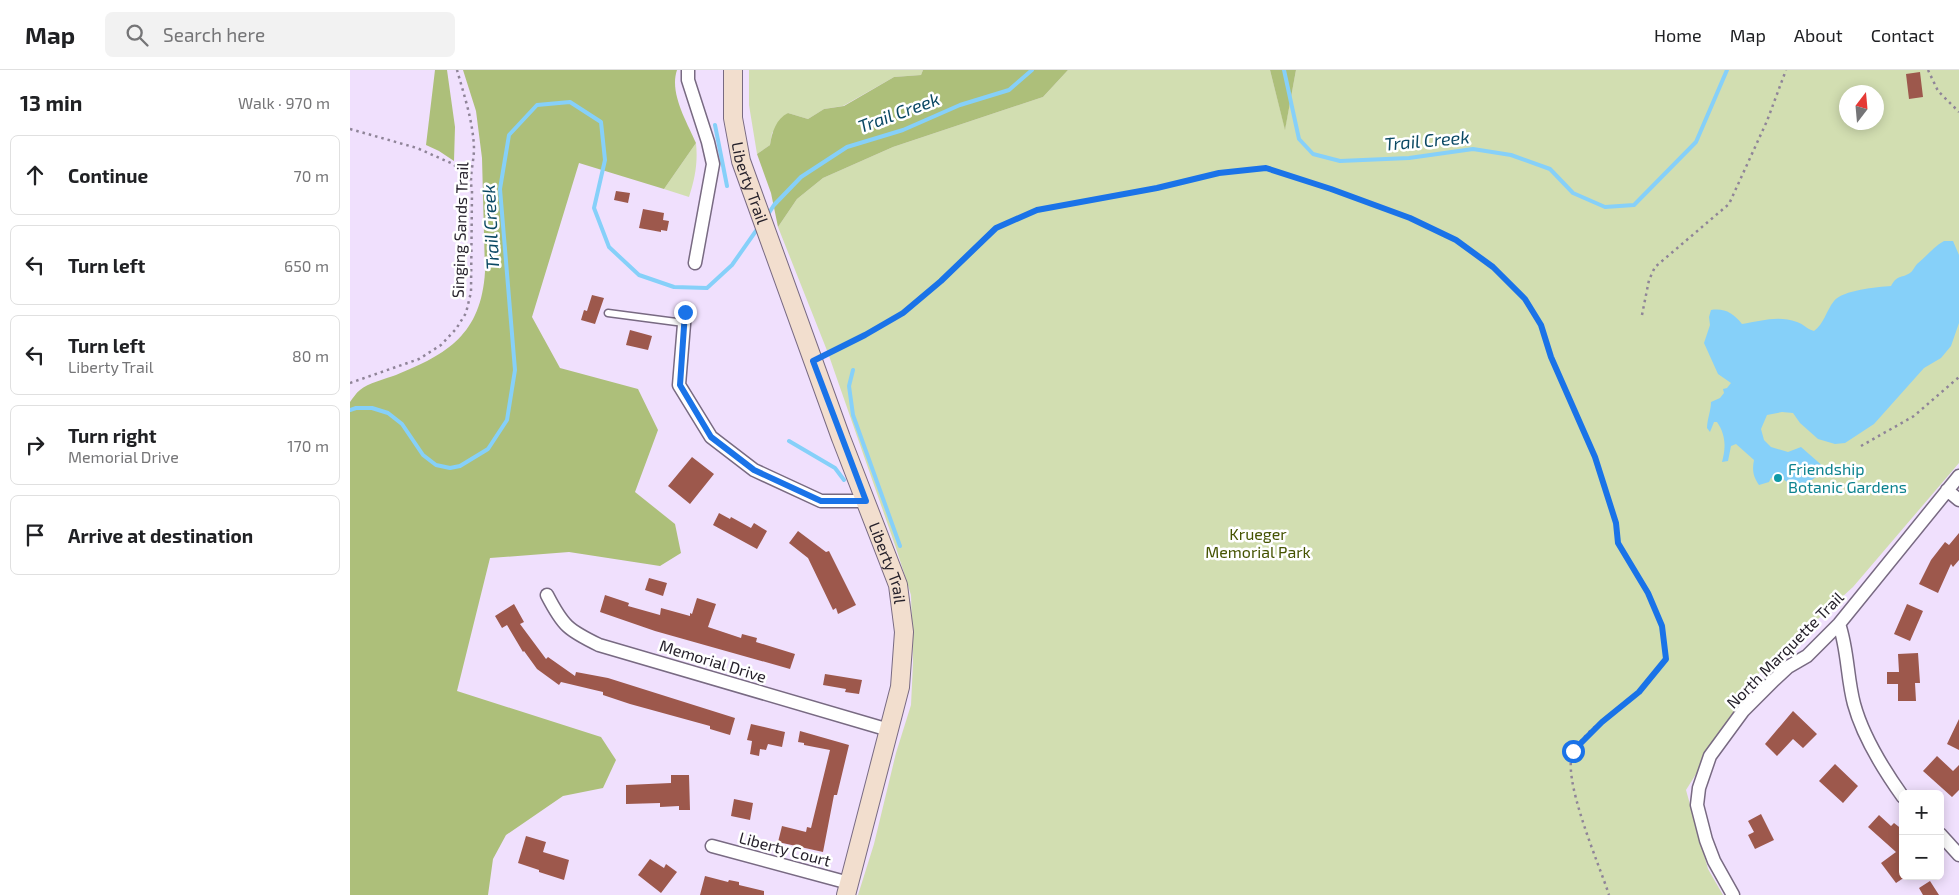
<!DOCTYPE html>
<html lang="en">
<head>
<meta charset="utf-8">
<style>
	body { margin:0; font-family:"Exo 2",sans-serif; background:#f2f2f2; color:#202124 }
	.controls { position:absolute; right:15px; bottom:15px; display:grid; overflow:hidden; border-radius:8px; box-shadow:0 2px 12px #0003 }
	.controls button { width:45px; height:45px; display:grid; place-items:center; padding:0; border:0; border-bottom:1px solid #e0e0e0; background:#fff; color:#202124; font:25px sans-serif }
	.compass { position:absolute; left:1489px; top:15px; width:45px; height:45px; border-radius:50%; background:#fff; box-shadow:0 2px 12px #0003; rotate:16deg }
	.stop { position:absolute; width:15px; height:15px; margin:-11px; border:4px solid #1a73e8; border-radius:50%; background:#fff }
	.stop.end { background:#1a73e8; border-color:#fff; box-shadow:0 1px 5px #0008 }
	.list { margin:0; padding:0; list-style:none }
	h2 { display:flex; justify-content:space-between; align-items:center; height:65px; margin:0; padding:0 20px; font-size:21px }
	h2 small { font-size:16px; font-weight:400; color:#757577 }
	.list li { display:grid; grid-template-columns:32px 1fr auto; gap:15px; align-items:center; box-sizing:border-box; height:80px; margin:0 10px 10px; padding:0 10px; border:1px solid #e0e0e0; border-radius:8px }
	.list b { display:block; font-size:19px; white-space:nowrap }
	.list p { margin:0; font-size:16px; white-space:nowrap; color:#757577 }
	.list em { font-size:16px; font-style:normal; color:#757577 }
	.icon { flex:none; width:28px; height:28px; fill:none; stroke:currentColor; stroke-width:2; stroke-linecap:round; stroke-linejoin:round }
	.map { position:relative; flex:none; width:1609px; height:825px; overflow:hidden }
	header { display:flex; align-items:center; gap:30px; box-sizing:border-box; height:70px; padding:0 25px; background:#fff; border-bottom:1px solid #e0e0e0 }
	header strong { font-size:24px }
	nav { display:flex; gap:28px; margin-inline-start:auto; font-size:18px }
	.search { width:350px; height:45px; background:#f2f2f2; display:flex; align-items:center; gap:12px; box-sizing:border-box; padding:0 18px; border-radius:8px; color:#757577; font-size:19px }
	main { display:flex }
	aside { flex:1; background:#fff }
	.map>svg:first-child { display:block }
	.green { fill:#d2deb1; fill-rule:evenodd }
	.forest { fill:#adbf7a }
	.water { fill:#86d0f9 }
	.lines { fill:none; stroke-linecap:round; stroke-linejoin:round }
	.stream { stroke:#86d0f9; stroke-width:4 }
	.building { fill:#9d584c }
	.lane-casing { stroke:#786a82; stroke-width:9 }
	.street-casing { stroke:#786a82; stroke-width:15 }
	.secondary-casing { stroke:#786a82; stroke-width:20 }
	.path { stroke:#8f8498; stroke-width:2.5; stroke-dasharray:2.5 4; stroke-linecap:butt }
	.lane { stroke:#fff; stroke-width:6 }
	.street { stroke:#fff; stroke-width:12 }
	.secondary { stroke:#f2dece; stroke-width:18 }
	.route { stroke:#1a73e8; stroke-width:6 }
	.culture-dot { fill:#0f9aa8; stroke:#fff; stroke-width:2 }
	.labels { text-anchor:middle; stroke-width:5; stroke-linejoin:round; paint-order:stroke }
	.street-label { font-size:16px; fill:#26212b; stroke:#fff }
	.culture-label { font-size:16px; fill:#0d838f; stroke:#fff; text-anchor:start }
	.park-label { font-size:16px; fill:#455300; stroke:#fff }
	.water-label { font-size:18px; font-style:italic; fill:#0b4964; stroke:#fff }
</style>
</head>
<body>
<header>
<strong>Map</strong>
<div class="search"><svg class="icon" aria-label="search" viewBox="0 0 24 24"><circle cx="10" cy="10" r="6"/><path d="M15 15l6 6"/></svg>Search here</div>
<nav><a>Home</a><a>Map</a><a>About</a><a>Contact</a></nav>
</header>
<main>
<aside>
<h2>13 min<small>Walk · 970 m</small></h2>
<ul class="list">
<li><svg class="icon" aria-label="ahead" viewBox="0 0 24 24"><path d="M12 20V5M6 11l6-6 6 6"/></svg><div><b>Continue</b></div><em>70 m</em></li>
<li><svg class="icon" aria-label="left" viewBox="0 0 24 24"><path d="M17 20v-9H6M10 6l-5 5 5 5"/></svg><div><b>Turn left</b></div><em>650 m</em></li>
<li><svg class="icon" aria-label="left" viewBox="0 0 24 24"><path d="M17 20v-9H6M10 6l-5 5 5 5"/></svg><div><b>Turn left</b><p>Liberty Trail</p></div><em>80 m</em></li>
<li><svg class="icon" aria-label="right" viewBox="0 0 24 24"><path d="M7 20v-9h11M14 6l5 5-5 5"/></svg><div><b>Turn right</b><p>Memorial Drive</p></div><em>170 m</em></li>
<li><svg class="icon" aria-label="arrive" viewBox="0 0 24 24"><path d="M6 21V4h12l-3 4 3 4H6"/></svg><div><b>Arrive at destination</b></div></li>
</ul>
</aside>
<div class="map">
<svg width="1609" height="825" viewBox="0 0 1609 825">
	<rect width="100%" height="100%" fill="#f0e0fd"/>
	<!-- green -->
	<path class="green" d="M399 0H573L571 5 544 7 493 36 474 39 458 49 438 43 422 63 420 75 407 84 399 35Z
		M718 0H920L935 59 946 0H1609V393L1503 517 1410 602 1336 720 1358 799 1373 825H508L524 774 546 683 561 635 563 593 561 525 546 478 478 283 428 157 447 129 473 108 543 77 693 27ZM1496 22H1526V52H1496Z
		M346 73C348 93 345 108 339 127L314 119Z"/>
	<!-- forest -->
	<path class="forest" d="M85 0H97L105 57 104 91 89 81 76 75Z
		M113 0H327C319 23 337 52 346 73L314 119 229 93 182 247 210 298 288 319 308 360 285 422 325 454 331 483 310 496 219 482 140 488 107 621 251 667 266 690 253 718 213 726 156 765 143 789 138 825H0V332C3 328 6 323 10 320 18 313 35 309 46 305 98 284 131 264 135 202L132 88 126 41Z
		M573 0H718L693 27 543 77 473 108 447 129 428 157 421 123 407 84 420 75C422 62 426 49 438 43L458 49 474 39 494 36 544 7 571 5Z
		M920 0H946L935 60Z"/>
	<!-- water -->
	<path class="water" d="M1594 171H1603L1609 185V253L1601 276 1591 288 1574 298 1524 354 1495 373 1485 374 1468 369 1450 353 1443 343 1432 342 1417 345 1411 359 1414 370 1421 377 1438 382 1451 377 1475 398C1467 408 1456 416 1442 414 1437 413 1432 408 1428 405L1421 408 1419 412 1409 415C1403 406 1402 400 1404 390L1386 374 1381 376 1378 391 1372 392C1376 378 1376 365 1367 352H1364L1360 362 1357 358C1357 349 1361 341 1361 332L1370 328 1374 323 1373 319 1377 318 1381 313 1368 304 1354 273 1360 255 1359 247 1361 240C1375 238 1383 243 1392 254 1411 251 1428 245 1447 252 1454 254 1456 259 1464 261 1474 254 1476 241 1484 231 1493 220 1527 217 1541 216 1548 204 1550 209 1560 203 1563 201 1564 197 1567 194 1577 186 1583 177 1594 171Z"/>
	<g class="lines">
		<!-- stream -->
		<path class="stream" d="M934 0 949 69 963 84 990 91 1059 88 1123 79 1161 85 1200 99 1223 123 1255 137 1284 135 1346 72 1377 0
			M365 55 377 116
			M417 146 424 135 451 107 497 77 553 60 610 35 659 20 682 0
			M503 300 499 316 503 345 550 476
			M0 340 6 338H22L38 343 52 354 73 385 86 395 100 398 110 396 138 379 157 350 165 300 150 119 159 65 187 35 220 32 251 52 255 90 244 138 259 177 289 205 324 217 357 218 382 195 408 158
			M439 371 485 398 494 410"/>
	</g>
	<!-- building -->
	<path class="building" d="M1570 2 1573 27 1559 29 1556 4Z
		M266 121 280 123 278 133 264 130Z
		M293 139 314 143 313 150 319 151 317 161 311 160V162L289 158Z
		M242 225 254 228 245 254 231 250 234 240 237 241Z
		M280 260 302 266 298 280 276 275Z
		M342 387 364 404 340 434 318 416Z
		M369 443 380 449 381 447 401 458 404 453 417 461 407 479 363 455Z
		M448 461 476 482 479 481 506 535 488 544 486 538 483 540 458 488 439 473Z
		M1609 463V490L1603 497 1601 494 1588 523 1569 514 1581 490 1595 472 1599 475Z
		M299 508 317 513 313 526 295 520Z
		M255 525 279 533 278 536 310 545 311 538 340 546V543L342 544 347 528 366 534 358 557 391 568 392 564 407 568 406 572 445 584 440 599 305 561 250 542Z
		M164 534 174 552 170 554 196 589 198 587 225 606 226 602 258 608 385 648 380 665 360 659V656L280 634 253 625V622L211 612 209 615 187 599 174 581 173 582 157 555 152 558 145 546Z
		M1557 534 1573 541 1560 571 1544 564Z
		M1568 583 1570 613H1565L1566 631H1548V614H1537V602H1549L1548 584Z
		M475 604 512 610 509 624 495 622 496 619 473 615Z
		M1443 641 1467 664 1453 678 1443 669 1427 686 1415 674Z
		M1609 649V680L1597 674Z
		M401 654 435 662 432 677 418 674 416 680 410 679 409 686 400 684 402 671 397 670Z
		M450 661 499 675 487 725H484L473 782 428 772 432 756 456 762 457 757 461 758 480 680 454 675V673L448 672Z
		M1587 686 1603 701 1609 695V720L1602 727 1573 701Z
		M1485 694 1508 716 1493 733 1469 711Z
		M321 705H339L340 740H329V736L310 737V733L276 734V715L321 713Z
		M384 729 403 733 400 750 381 746Z
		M1411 744 1424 770 1405 779 1398 765 1404 762 1398 751Z
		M1529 745 1541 756 1544 753 1553 760V806L1555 807 1546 813 1531 793 1546 782 1518 757Z
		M176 766 196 772 193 782 219 790 214 810 189 802V800L168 793Z
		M300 789 314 798 316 794 327 802 311 823 288 805Z
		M355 806 378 812 379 810 389 812V815L414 821V825H350Z
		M1580 811 1589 825H1573L1569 818Z"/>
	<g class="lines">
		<!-- lane casing -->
		<g class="lane-casing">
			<path id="lane" d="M258 243 334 253"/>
		</g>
		<!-- street casing -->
		<g class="street-casing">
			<path id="street" d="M338 0V10L358 72 363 94 345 193
				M335 242 329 315 361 367 404 400 471 431H516
				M1597 420 1609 430
				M197 525C213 556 218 560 249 575L539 660
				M1489 554C1498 580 1497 608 1504 634 1513 667 1533 699 1553 727
				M1590 764 1609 785
				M362 776 499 813
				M1383 825 1364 791 1356 770 1347 735 1349 718 1360 686 1393 641 1424 610 1438 597 1457 586 1489 554 1609 406"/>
		</g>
		<!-- secondary casing -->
		<g class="secondary-casing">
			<g id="secondary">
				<path id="s1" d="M383 0V48L391 91 491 368 548 515 554 562 550 617 496 825"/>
			</g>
		</g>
		<!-- path -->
		<path class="path" d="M1578 0 1588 21 1609 42
			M0 59 67 78 103 94 120 108
			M1292 245 1299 210 1305 197 1379 134 1417 51 1436 0
			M476 284 515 265 553 243 591 211 646 158 687 140 807 118 869 103 916 98 981 119 1060 148 1106 170 1143 197 1175 229 1191 255 1201 287 1245 387 1266 453 1268 473 1298 523 1312 556 1316 589C1307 601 1298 615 1287 624 1266 641 1239 657 1224 680 1209 704 1250 796 1259 825
			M0 313 69 289 91 275 106 259 116 243 121 222 122 121C119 105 124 93 124 78 123 51 114 25 107 0
			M1511 376 1564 346 1609 307"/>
		<!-- lane -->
		<use href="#lane" class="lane"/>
		<!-- street -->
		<use href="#street" class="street"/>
		<!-- secondary -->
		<use href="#secondary" class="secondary"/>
	</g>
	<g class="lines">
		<!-- route -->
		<path class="route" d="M335 242 330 315 361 367 404 400 471 431H516L463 291 515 265 553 243 591 211 646 158 687 140 807 118 869 103 916 98 981 119 1060 148 1106 170 1143 197 1175 229 1191 255 1201 287 1245 387 1266 453 1268 473 1298 523 1312 556 1316 589 1289 622 1252 652 1223 681"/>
	</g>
	<!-- markers -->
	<circle class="culture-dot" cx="1428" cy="408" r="5"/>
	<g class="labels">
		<!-- street labels -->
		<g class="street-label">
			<text dy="6" stroke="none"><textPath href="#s1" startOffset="115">Liberty Trail</textPath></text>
			<text transform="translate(110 160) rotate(-88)" y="6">Singing Sands Trail</text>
			<text dy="6" stroke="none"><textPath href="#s1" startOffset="520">Liberty Trail</textPath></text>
			<text transform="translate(1435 580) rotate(-45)" y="6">North Marquette Trail</text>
			<text transform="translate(363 591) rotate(17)" y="6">Memorial Drive</text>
			<text transform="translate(435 779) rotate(15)" y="6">Liberty Court</text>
		</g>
		<!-- culture labels -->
		<g class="culture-label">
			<text x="1438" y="405">Friendship<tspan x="1438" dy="18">Botanic Gardens</tspan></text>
		</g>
		<!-- park labels -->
		<g class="park-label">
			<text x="908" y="470">Krueger<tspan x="908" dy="18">Memorial Park</tspan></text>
		</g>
		<!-- water labels -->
		<g class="water-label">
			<text transform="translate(549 43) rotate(-20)" y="6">Trail Creek</text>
			<text transform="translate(1077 71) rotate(-5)" y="6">Trail Creek</text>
			<text transform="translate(141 157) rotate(-93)" y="6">Trail Creek</text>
		</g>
	</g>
</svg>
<div class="controls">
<button>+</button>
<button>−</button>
</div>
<svg class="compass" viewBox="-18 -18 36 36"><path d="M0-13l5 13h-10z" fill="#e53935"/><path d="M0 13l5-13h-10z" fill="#757577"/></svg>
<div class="stop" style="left:1223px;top:681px"></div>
<div class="stop end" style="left:335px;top:242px"></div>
</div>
</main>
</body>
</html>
